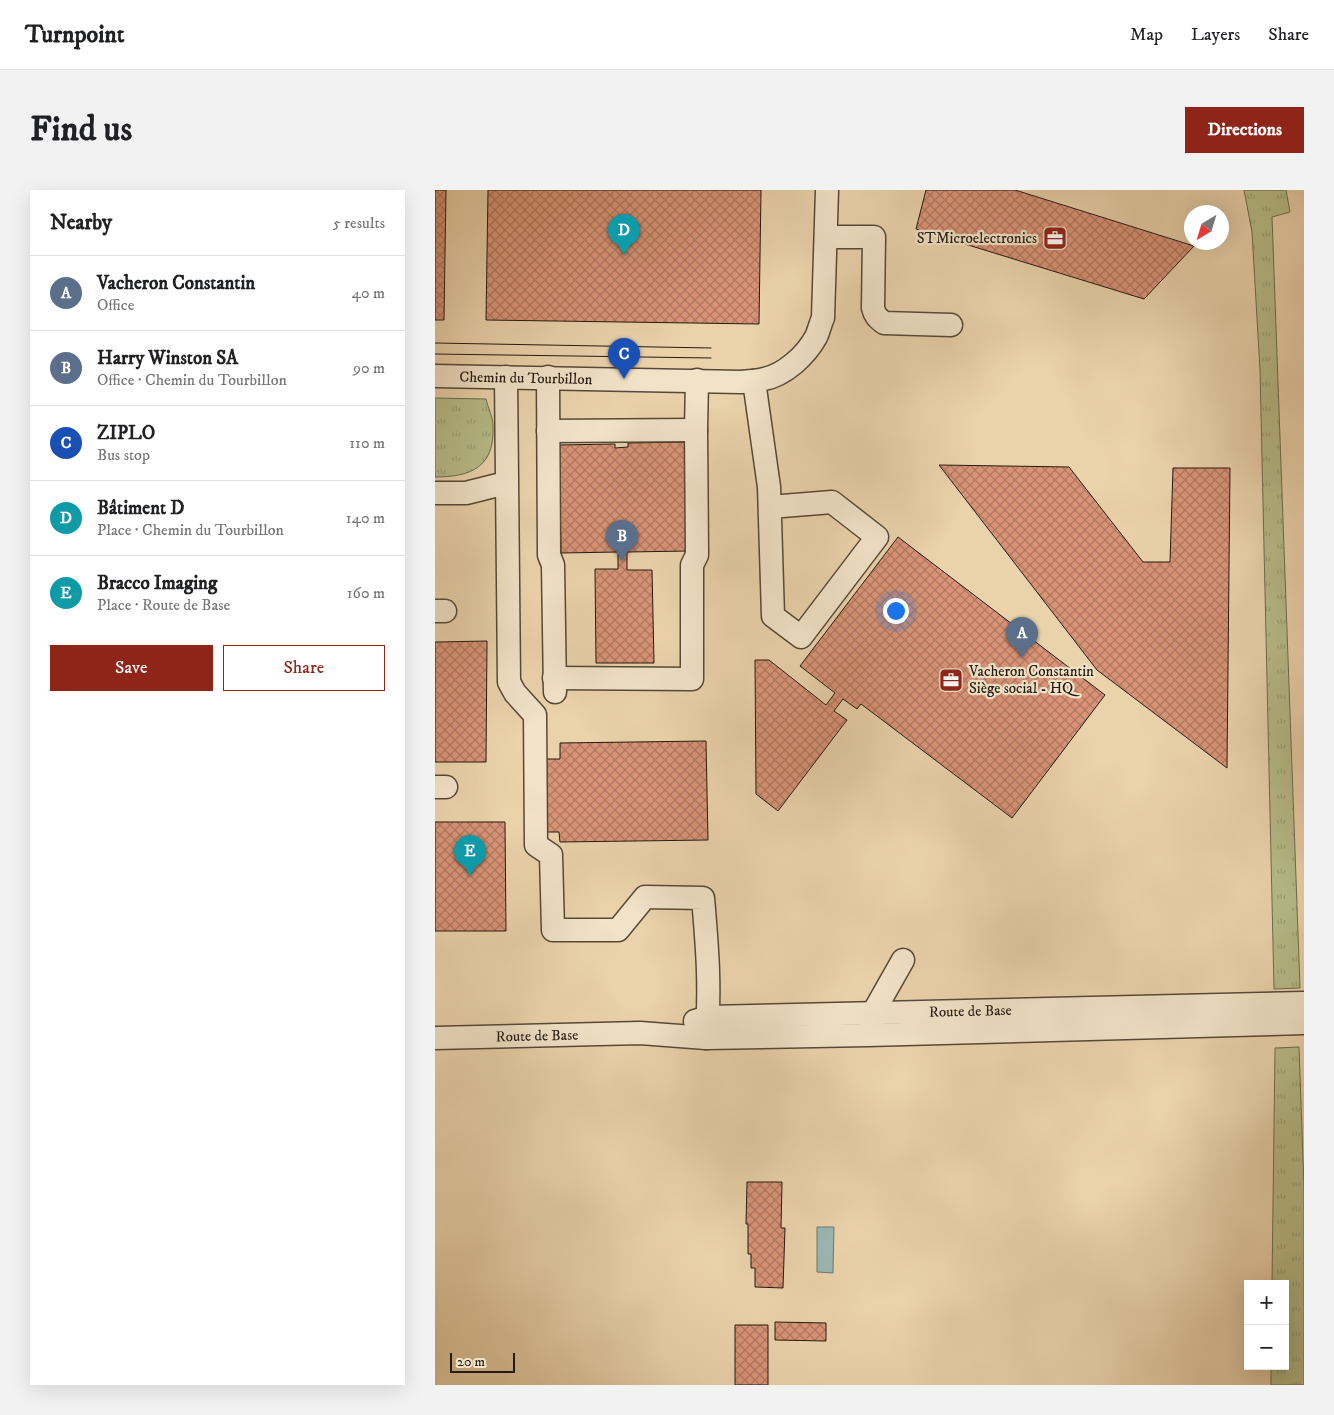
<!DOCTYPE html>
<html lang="en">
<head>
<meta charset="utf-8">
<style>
	body { margin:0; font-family:"IM FELL DW Pica",serif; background:#f2f2f2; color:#202124 }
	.controls { position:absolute; right:15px; bottom:15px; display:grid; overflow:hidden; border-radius:0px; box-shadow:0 5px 20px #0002 }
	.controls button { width:45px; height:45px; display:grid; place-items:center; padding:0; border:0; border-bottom:1px solid #e0e0e0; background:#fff; color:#202124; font:25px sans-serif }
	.compass { position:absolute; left:749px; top:15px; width:45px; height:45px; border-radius:50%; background:#fff; box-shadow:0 5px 20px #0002; rotate:218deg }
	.scale { position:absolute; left:15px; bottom:12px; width:65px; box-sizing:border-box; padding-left:5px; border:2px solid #241b11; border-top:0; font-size:14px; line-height:18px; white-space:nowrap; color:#241b11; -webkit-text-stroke:4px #f1e2c8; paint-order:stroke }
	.you { position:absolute; left:460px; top:420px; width:18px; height:18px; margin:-12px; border:4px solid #fff; border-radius:50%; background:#1a73e8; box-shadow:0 0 0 8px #1a73e833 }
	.badge { display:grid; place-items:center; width:32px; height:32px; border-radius:50%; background:#8f2418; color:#fff; font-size:16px; font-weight:700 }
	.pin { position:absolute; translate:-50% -41px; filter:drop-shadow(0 1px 2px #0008) }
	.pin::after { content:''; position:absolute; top:26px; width:18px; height:15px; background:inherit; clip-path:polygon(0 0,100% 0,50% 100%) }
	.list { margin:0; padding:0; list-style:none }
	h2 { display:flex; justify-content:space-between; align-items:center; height:65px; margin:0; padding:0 20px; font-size:21px }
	h2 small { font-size:16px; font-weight:400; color:#757577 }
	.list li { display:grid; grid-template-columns:32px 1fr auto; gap:15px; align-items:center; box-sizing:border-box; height:75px; padding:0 20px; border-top:1px solid #e0e0e0 }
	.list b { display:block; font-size:19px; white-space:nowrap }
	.list p { margin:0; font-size:16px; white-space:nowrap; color:#757577 }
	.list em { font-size:16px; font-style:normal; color:#757577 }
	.actions { display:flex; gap:10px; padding:15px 20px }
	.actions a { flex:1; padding:11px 0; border:1px solid #8f2418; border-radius:0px; text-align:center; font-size:18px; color:#8f2418 }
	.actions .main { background:#8f2418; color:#fff }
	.map { position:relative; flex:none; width:869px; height:1195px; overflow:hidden; border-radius:0px }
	header { display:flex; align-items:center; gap:30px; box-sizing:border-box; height:70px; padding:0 25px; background:#fff; border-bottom:1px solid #e0e0e0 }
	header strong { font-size:24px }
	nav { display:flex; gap:28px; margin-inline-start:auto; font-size:18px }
	.intro { display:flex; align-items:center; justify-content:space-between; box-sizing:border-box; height:120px; padding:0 30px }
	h1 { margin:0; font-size:35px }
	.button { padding:12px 22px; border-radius:0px; background:#8f2418; color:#fff; font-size:18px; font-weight:700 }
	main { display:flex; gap:30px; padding:0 30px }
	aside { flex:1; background:#fff; border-radius:0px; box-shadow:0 5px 20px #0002 }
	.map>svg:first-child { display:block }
	.grass { fill:url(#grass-tufts); stroke:#6d6c4d }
	.water { fill:#9ab6b2; stroke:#6b7872 }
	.building { fill:url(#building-cross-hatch); stroke:#241b11 }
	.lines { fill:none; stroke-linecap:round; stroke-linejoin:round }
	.minor-casing { stroke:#564938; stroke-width:25 }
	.minor { stroke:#f1e2c8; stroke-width:22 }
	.tram { stroke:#241b11; stroke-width:1 }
	.labels { text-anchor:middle; stroke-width:4.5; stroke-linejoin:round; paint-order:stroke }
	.poi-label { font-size:15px; fill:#241b11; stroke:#f1e2c8; text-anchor:end }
	.street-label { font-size:15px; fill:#241b11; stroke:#f1e2c8 }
</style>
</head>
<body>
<header>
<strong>Turnpoint</strong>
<nav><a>Map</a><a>Layers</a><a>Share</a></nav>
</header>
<div class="intro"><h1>Find us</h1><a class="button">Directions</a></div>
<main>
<aside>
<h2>Nearby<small>5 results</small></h2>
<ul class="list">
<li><span class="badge" style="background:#5c6f8a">A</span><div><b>Vacheron Constantin</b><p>Office</p></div><em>40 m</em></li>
<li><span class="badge" style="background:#5c6f8a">B</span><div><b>Harry Winston SA</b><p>Office · Chemin du Tourbillon</p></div><em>90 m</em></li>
<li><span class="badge" style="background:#1a4fb4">C</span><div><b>ZIPLO</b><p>Bus stop</p></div><em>110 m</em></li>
<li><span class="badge" style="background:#0f9aa8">D</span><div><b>Bâtiment D</b><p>Place · Chemin du Tourbillon</p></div><em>140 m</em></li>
<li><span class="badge" style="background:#0f9aa8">E</span><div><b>Bracco Imaging</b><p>Place · Route de Base</p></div><em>160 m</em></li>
</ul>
<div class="actions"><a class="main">Save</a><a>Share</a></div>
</aside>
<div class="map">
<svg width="869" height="1195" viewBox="0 0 869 1195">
	<defs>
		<pattern id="grass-tufts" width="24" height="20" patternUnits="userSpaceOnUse" patternTransform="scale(1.25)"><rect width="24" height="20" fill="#b6bc89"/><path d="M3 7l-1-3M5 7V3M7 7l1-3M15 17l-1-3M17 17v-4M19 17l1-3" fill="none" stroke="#9ca175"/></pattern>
		<pattern id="building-cross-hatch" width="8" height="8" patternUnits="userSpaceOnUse" patternTransform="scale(1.25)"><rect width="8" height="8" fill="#d99477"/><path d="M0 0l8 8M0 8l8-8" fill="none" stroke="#b07860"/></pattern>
	</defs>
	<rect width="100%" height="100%" fill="#ead2ab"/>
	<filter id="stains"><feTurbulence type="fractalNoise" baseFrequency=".004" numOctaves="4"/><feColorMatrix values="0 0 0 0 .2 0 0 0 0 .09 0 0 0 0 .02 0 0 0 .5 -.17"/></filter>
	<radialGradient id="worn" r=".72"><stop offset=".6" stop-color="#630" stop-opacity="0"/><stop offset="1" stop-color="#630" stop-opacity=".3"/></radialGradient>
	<!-- grass -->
	<path class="grass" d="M809 0H851L855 22 837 27 865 798 839 799 825 180 817 42Z
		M0 208 51 209C53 218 58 227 58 236 60 277 36 287 0 287Z
		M864 857 869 997V1195H836V1176H850V1094H837L840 858Z"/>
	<!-- water -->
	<path class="water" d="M382 1037H399L398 1083 382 1082Z"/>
	<!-- building -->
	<path class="building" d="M0 0H11L9 130H0Z
		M53 0H326L324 134 51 130Z
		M491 0H580L759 56 709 109 481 39Z
		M252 252 254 361 192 362V380H217L219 473H161L160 379H183V362L126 363 124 255 180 254V258L193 257V253Z
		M504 275 634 277 708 372H735L738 278H795L792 578 662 480Z
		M463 347 670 505 577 628 426 514 422 519 408 509 399 521 412 530 343 621 321 604 320 470H334L391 515 400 503 365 476Z
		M52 451 51 572H0V452Z
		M271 551 273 650 125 652 124 642H112L111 569H125V553Z
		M0 632H70L71 741H0Z
		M312 992H347L346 1038H350L348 1098 320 1097V1078H316V1064H313V1034H311Z
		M340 1132 391 1133V1151L340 1150Z
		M300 1135H333V1195H300Z"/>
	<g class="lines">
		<!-- minor casing -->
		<g class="minor-casing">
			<g id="minor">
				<path d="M391 47H439L438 118C440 126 443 128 449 133L516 135"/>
				<path id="s1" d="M0 186 306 192C314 191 322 191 329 189 350 185 371 165 381 147 384 141 385 134 388 128L392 0"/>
				<path d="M71 187 74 492 80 503 100 525 101 655 116 665 118 740H183L210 707 268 708C272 754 276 801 271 848"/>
				<path d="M113 187 114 365 118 375 120 502"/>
				<path d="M319 191 334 297 338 426 366 447 442 347 397 312 335 317"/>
				<path d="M113 241 261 240"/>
				<path d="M0 303H31L71 293"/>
				<path d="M0 421H10"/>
				<path d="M119 488 257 489V375L262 365V361L261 240 262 190"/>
				<path d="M0 597H11"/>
				<path id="s2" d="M260 831 273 827 869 813"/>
				<path d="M435 836 438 823 468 770"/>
				<path id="s3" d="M0 848 205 843 271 848 433 845 869 833"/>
			</g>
		</g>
		<!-- minor -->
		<use href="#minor" class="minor"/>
		<!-- tram -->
		<path class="tram" d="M0 153 276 158
			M0 164 276 168"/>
	</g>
	<!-- icons -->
	<defs>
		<g id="office-square" transform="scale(1.25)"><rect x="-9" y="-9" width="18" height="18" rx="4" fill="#8f2418" stroke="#f1e2c8"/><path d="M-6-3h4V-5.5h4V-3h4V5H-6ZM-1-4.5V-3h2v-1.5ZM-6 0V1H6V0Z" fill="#fff"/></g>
	</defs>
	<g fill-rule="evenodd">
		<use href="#office-square" x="620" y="48"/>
		<use href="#office-square" x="516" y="490"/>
	</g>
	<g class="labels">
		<!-- poi labels -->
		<g class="poi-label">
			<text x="602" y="53">STMicroelectronics</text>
			<text x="534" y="486" text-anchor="start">Vacheron Constantin<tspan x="534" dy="17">Siège social - HQ</tspan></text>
		</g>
		<!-- street labels -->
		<g class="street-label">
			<text dy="5" stroke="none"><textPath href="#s1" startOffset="91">Chemin du Tourbillon</textPath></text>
			<text dy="5" stroke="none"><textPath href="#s2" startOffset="276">Route de Base</textPath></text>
			<text dy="5" stroke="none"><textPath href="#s3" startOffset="102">Route de Base</textPath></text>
		</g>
	</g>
	<rect width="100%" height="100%" filter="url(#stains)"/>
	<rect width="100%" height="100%" fill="url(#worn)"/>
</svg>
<div class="controls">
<button>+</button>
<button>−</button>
</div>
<svg class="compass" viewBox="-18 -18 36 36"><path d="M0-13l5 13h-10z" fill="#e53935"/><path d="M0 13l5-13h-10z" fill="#757577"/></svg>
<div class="scale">20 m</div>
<div class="you"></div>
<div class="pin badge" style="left:587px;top:468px;background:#5c6f8a">A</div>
<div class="pin badge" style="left:187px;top:371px;background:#5c6f8a">B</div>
<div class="pin badge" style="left:189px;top:189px;background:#1a4fb4">C</div>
<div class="pin badge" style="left:189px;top:65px;background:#0f9aa8">D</div>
<div class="pin badge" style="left:35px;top:686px;background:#0f9aa8">E</div>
</div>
</main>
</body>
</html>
